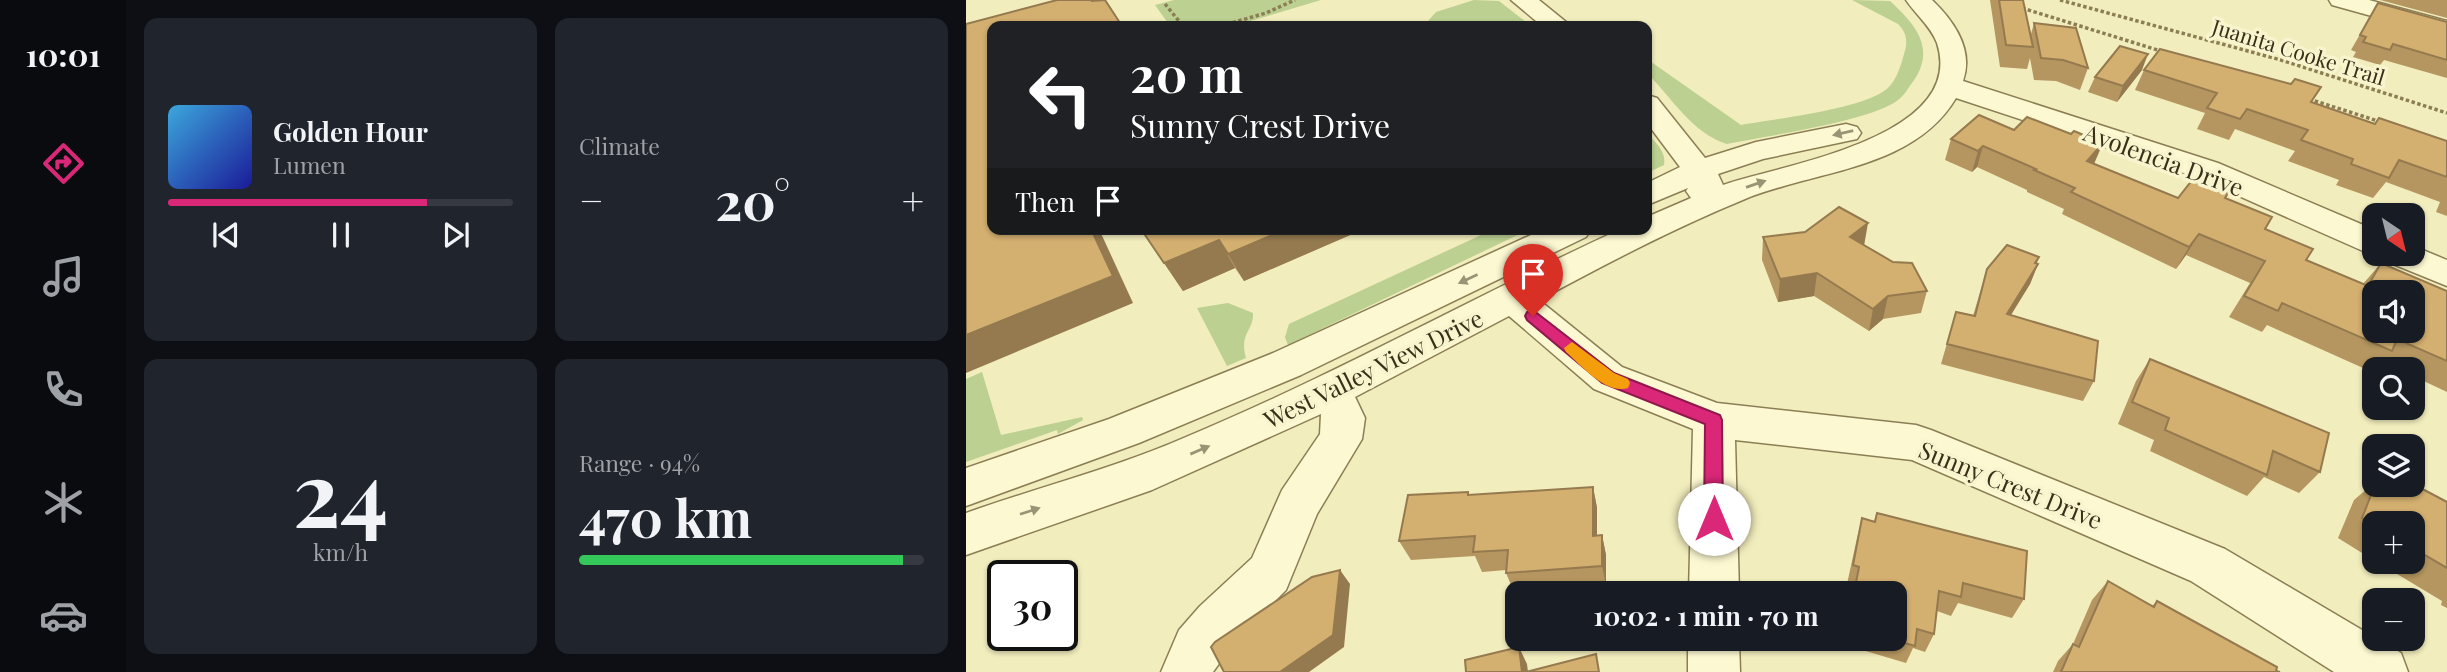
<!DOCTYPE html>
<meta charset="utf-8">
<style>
:root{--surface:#171b24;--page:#20242c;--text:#f1f3f6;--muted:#9ea1a6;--line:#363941;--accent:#db2777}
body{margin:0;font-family:"Playfair Display",serif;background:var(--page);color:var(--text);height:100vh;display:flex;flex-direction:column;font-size:26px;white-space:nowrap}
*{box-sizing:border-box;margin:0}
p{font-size:23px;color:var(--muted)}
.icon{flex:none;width:38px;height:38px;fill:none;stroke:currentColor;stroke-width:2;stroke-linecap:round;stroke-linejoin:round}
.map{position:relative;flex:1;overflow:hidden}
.panel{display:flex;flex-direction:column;gap:18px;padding:18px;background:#0d0f14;width:840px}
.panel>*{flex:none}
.banner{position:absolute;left:21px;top:21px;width:665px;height:214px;border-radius:14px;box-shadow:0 2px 5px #0004;background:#202124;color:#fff;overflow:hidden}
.needle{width:46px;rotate:145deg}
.controls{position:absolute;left:1396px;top:203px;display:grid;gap:14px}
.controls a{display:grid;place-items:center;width:63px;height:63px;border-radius:14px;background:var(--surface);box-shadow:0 2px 5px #0004;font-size:35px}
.speed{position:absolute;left:21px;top:560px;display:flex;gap:14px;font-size:35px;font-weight:700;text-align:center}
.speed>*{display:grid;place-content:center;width:91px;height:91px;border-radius:50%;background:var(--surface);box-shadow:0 2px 5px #0004;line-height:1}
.speed .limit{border:4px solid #111;border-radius:10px;background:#fff;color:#111}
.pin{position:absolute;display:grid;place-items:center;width:60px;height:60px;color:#fff;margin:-72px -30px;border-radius:50% 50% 50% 0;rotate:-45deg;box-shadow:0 0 7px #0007}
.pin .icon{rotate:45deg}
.me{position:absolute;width:77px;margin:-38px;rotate:0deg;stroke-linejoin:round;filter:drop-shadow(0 0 5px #0008)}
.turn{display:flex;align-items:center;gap:24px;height:147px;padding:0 28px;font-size:32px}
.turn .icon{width:91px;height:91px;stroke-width:2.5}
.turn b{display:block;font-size:49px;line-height:60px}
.then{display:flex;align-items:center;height:66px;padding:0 28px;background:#0003;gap:14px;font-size:26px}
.big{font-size:52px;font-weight:700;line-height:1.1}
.panel .card{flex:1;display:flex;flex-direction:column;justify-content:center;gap:10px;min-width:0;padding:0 24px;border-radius:14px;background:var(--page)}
.panel .dial{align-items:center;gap:0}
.dial b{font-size:91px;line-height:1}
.song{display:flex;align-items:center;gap:21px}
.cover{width:84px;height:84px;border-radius:10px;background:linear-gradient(135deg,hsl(200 70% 55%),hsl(240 70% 35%))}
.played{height:7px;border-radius:4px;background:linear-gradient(90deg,var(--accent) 75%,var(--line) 75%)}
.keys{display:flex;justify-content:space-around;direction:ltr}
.heat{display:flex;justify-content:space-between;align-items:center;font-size:38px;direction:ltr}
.charge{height:10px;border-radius:5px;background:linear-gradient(90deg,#34c759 94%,var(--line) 0)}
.panel .tiles{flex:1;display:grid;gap:18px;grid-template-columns:repeat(2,1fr)}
.trip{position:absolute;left:539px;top:581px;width:402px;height:70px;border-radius:14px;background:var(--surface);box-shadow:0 2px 5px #0004;font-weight:700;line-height:70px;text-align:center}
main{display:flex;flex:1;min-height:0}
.tabs{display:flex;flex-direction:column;width:126px;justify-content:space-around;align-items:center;background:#090b0e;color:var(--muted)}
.tabs .icon{width:49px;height:49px}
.tabs .selected{color:var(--accent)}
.tabs b{font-size:32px;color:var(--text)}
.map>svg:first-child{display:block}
.green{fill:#bbd091}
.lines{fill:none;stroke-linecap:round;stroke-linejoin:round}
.minor-casing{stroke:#8b7e55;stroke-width:3}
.path{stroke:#8b7e55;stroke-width:3.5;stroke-dasharray:3.5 2.5;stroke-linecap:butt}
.minor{fill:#fcf8d1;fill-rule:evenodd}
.wall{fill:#b59660}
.shaded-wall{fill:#947a4e}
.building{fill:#d3af70;stroke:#947a4e;stroke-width:2;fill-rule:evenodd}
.oneway{fill:#9a9476}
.route{fill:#db2777;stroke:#8e194d;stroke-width:2}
.slow{fill:#f59e0b}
.labels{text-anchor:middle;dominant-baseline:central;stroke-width:7;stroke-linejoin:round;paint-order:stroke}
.far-street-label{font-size:21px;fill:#39301b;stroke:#f8f5ce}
.street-label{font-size:24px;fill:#39301b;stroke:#f8f5ce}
</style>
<main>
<nav class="tabs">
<b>10:01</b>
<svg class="icon selected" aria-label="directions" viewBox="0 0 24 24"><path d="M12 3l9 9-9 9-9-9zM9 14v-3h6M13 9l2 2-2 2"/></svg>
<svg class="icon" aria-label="music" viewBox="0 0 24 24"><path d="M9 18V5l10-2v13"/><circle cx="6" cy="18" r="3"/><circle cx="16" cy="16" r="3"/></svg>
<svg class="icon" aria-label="phone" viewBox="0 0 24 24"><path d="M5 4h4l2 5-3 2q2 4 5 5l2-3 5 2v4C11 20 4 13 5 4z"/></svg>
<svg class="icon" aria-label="climate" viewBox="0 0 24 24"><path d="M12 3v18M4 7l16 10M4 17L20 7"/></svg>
<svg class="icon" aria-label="car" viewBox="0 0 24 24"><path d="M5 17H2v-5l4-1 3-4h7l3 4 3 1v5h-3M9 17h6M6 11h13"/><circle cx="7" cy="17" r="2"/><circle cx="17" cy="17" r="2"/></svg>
</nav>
<section class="panel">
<div class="tiles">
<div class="card">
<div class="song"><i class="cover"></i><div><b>Golden Hour</b><p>Lumen</p></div></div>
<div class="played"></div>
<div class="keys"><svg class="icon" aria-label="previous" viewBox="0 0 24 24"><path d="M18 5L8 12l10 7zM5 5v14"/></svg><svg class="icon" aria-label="pause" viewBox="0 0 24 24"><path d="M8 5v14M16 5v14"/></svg><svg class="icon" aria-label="next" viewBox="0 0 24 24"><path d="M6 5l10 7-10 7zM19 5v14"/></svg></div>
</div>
<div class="card"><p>Climate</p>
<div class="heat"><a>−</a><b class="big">20°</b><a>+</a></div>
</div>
<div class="card dial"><b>24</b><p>km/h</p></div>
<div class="card"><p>Range · 94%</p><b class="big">470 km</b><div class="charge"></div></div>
</div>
</section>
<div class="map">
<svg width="1481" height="672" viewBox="0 0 1481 672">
<rect width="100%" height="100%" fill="#f2edbd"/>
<g class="green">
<path d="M 208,0 L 355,0 L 268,26 L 204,26 L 189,5 Z"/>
<path d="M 508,0 L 533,1 L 565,26 L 463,25 L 462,21 L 470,12 Z"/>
<path d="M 886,0 L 924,1 C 950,25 971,49 946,83 C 942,88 938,96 932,100 C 906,121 799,136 761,144 C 727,134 705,97 681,73 L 681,59 L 775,125 C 808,119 899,109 922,88 C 931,79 935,65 938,54 C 942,42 941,33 932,24 Z"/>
<path d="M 681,133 C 689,142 701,152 698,165 L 681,173 Z"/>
<path d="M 528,229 L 564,229 L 322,345 L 319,337 L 323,324 Z"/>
<path d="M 262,303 L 287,313 C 288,331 273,332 280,358 L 261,366 L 231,308 Z"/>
<path d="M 16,372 L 35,435 L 116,417 L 117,420 L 92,434 L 91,430 L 0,462 L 0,379 Z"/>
</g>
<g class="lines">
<defs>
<g id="minor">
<path d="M 545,0 L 573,0 L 605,26 L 576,26 Z"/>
<path d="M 940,0 L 966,0 C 988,21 1008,50 997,81 L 1252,163 L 1409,230 L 1409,254 L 1412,254 L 1397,251 L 1230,177 L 990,98 C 947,170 850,170 779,199 C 708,228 640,264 573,300 L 656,367 L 751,403 L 950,425 L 965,430 L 1259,549 L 1435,653 L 1442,672 L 1368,672 L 1225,581 L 946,460 L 769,440 L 773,593 L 723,593 L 727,429 L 628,389 L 543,316 L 389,397 L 399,418 L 396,439 L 351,514 L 320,590 L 270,640 L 247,672 L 195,672 L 213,630 L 234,606 L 286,558 L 316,490 L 354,434 L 355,414 L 186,490 L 0,555 L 0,513 C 73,487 149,468 220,437 C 369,375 509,296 655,229 L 681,229 L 681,217 L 725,198 L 720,191 L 722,188 L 681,205 L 681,183 L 714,167 L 681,123 L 681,95 L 691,98 L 739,158 L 790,142 L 880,124 L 891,127 L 895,133 L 891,139 L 797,159 L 752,174 L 757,185 C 814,165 1002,138 971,43 C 964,25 950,15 940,0 Z"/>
<path d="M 1363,0 L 1403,0 L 1481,21 L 1481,37 L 1366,5 Z"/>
<path d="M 578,229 L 625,229 L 620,237 L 335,375 L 173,443 L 0,506 L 0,468 L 143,419 L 307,353 Z"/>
<path d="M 1447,246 L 1481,260 L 1481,286 L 1422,262 L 1416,254 L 1447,254 Z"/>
<path d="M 722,639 L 773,639 L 774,672 L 722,672 Z"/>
</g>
</defs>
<use href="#minor" class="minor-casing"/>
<g class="path">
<path d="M 1094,0 L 1315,60 L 1481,113"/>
<path d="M 199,4 L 217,26"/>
<path d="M 1056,8 L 1198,52"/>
<path d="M 255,26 L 300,13 L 329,0"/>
<path d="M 1343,99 L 1415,122"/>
</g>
<use href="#minor" class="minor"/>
</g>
<g class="wall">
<path d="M 1024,0 L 1057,0 L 1065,34 L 1068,23 L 1122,68 L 1114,90 L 1090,81 L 1068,80 L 1064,58 L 1061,69 L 1034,67 Z"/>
<path d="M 1414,0 L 1481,0 L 1481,18 Z"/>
<path d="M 1412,3 L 1481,22 L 1481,78 L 1418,60 L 1414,65 L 1387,57 L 1390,52 L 1385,50 Z"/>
<path d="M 1176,70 L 1151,102 L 1122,92 L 1129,77 Z"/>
<path d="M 1178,70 L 1346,102 L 1409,124 L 1481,141 L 1481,216 L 1470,212 L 1474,202 L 1420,182 L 1407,198 L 1370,185 L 1373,180 L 1322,161 L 1329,151 L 1269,129 L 1263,140 L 1231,129 L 1239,113 L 1169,90 Z"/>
<path d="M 985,139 L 1129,164 L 1212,198 L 1259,198 L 1299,229 L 1340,260 L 1397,284 L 1415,263 L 1481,291 L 1481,392 L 1447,376 L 1447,369 L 1432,369 L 1415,362 L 1406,372 L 1301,325 L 1296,332 L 1263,317 L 1284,283 L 1220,255 L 1210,269 L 1096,214 L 1098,209 L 1061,192 L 1061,190 L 1011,167 L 1006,172 L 979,160 Z"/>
<path d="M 175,229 L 398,229 L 278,281 L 269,268 L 217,291 Z"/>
<path d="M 797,237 L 898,245 L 961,291 L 955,313 L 917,319 L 903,331 L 848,296 L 812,302 L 796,260 Z"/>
<path d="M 1073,257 L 1070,263 L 1072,264 L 1064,284 L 1045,315 L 1128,381 L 1117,401 L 975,364 L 990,312 L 1007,316 L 1021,269 Z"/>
<path d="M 1184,359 L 1354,472 L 1333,493 L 1298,477 L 1281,496 L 1184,451 L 1188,440 L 1152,424 L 1170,381 Z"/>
<path d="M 1409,482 L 1409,485 L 1422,485 L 1432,490 L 1437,485 L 1447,485 L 1481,502 L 1481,608 L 1475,605 L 1476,601 L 1411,562 L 1447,562 L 1447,523 L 1409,523 L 1409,561 L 1372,538 L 1388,500 Z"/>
<path d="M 627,487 L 631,508 L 631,535 L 636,535 L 640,555 L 640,585 L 548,592 L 540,573 L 540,570 L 516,572 L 509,556 L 445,560 L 433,541 L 504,495 Z"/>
<path d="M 911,513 L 1058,599 L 1046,618 L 992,603 L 985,616 L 971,611 L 968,634 L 959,652 L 947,648 L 940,663 L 876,644 L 877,639 L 929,639 L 929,593 L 886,593 L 888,586 L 881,584 L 891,538 L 896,518 L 908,521 Z"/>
<path d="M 1142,581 L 1186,606 L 1191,601 L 1310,671 L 1314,672 L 1087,672 L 1092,661 L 1107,644 L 1126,600 Z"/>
</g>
<g class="shaded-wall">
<path d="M 1182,54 L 1176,70 L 1151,102 L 1157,86 Z"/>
<path d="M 1137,143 L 1128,164 L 1121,161 Z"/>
<path d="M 1017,146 L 1011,167 L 1006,172 L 1012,151 Z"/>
<path d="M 902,223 L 898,246 L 884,237 Z"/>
<path d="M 125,229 L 133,229 L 167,303 L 0,373 L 0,335 Z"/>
<path d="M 320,229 L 398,229 L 278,281 L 262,254 Z"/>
<path d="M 1233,234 L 1220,255 L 1210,269 L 1223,247 Z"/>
<path d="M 253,240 L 269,268 L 217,291 L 198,263 Z"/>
<path d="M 1073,257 L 1067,273 L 1072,264 L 1064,284 L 1033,334 L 1041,314 Z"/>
<path d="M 851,273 L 848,296 L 812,302 L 814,279 Z"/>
<path d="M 922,296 L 917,319 L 903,331 L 907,309 Z"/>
<path d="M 627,487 L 631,508 L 631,555 L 627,536 Z"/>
<path d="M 636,535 L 640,555 L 640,585 L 636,566 Z"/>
<path d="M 374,570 L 384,584 L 378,647 L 343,672 L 314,672 Z"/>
<path d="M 553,647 L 561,664 L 562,672 L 556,672 Z"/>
</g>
<g class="building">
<path d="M 91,0 L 126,0 L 126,1 L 139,0 L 156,26 L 26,26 L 26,229 L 125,229 L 147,276 L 0,335 L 0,24 Z"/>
<path d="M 1033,0 L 1057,0 L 1067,47 L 1040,45 Z"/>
<path d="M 1412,3 L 1481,22 L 1481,60 L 1427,44 L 1424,50 L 1397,42 L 1400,37 L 1394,35 Z"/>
<path d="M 1068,23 L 1110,28 L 1122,68 L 1097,60 L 1075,58 Z"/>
<path d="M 1154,46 L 1182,54 L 1157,86 L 1129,77 Z"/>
<path d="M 1194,49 L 1325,84 L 1329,79 L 1355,87 L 1345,102 L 1409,124 L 1413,118 L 1481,141 L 1481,177 L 1433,160 L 1423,178 L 1385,164 L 1387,159 L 1335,140 L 1342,130 L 1281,109 L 1274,119 L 1241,108 L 1251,93 L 1178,70 Z"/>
<path d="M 1013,115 L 1048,130 L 1061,117 L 1105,134 L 1108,131 L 1137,143 L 1121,161 L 1212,198 L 1227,179 L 1262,193 L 1259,198 L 1306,217 L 1299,229 L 1347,249 L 1340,260 L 1402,286 L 1415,263 L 1481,291 L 1481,361 L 1431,339 L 1426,351 L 1316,303 L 1312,311 L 1278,296 L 1299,261 L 1233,234 L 1223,247 L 1105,192 L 1109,188 L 1068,170 L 1070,169 L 1017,146 L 1012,151 L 985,139 ZM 1409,292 L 1447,292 L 1447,331 L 1409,331 Z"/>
<path d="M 873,207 L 902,223 L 884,237 L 927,262 L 946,263 L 961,291 L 922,296 L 907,309 L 851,273 L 814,279 L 797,237 L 839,232 Z"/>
<path d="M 175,229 L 320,229 L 262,254 L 253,240 L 198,263 Z"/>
<path d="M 1041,245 L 1073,257 L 1069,263 L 1072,264 L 1041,314 L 1132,341 L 1128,381 L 981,344 L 990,312 L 1009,316 L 1021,269 Z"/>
<path d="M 1184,359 L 1363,433 L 1354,472 L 1307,451 L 1301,475 L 1199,430 L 1203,418 L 1166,402 Z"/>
<path d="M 1447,484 L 1481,502 L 1481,568 L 1447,548 L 1447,523 L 1409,523 L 1409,526 L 1396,518 L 1409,485 L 1422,485 L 1436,492 L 1440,485 Z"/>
<path d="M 627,487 L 627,536 L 636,535 L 636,566 L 540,573 L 542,550 L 507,552 L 509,536 L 433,541 L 442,495 L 502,492 L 502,495 Z"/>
<path d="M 911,513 L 1061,551 L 1058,599 L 997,583 L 995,597 L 973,591 L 968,634 L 951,629 L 949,646 L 925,639 L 929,639 L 929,593 L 888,593 L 893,567 L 887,565 L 896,518 L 909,522 Z"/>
<path d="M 374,570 L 367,635 L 314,672 L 258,672 L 245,647 L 249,642 L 346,577 Z"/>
<path d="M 1142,581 L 1188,607 L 1191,601 L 1311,667 L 1310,671 L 1314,672 L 1095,672 L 1107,644 L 1113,647 Z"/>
<path d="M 553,647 L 556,672 L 500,672 L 499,660 Z"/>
<path d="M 630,654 L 633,672 L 560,672 Z"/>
</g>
<defs><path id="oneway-solid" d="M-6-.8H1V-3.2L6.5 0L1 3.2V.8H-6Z" transform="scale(1.75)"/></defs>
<g class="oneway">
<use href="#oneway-solid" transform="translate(877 133) rotate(167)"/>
<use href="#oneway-solid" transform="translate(790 184) rotate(-19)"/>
<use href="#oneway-solid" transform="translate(502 279) rotate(155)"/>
<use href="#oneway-solid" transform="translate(234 450) rotate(-23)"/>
<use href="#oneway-solid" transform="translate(64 511) rotate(-18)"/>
</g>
<path class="route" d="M 567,310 L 648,373 L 754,415 L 756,420 L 757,519 L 755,525 L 748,527 L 741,525 L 738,519 L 739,424 L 636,383 L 561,320 L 559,316 L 561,312 Z"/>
<path class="slow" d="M 606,342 L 648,373 L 662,379 L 664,383 L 662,388 C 640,395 615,365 600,352 L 598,348 Z"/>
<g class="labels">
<g class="far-street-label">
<text transform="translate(1333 51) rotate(17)">Juanita Cooke Trail</text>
</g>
<g class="street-label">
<text transform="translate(1198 159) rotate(20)">Avolencia Drive</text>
<text transform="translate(407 368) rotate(-26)">West Valley View Drive</text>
<text transform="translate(1045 484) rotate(22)">Sunny Crest Drive</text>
</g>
</g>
</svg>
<div class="controls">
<a><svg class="needle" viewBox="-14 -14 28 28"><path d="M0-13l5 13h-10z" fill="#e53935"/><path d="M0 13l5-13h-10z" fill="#9ea1a6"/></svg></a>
<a><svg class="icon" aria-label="sound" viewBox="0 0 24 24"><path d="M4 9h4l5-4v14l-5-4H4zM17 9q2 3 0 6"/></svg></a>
<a><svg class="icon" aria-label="search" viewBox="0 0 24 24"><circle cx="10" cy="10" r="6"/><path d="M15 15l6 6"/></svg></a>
<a><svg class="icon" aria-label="layers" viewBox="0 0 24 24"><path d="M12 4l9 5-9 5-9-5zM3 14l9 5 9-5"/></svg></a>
<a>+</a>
<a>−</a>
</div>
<div class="speed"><div class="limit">30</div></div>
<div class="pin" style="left:567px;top:316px;background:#d93025"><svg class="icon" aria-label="arrive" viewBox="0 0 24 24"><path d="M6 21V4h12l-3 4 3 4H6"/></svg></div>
<svg class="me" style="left:748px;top:519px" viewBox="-20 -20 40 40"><circle r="19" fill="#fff"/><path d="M0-13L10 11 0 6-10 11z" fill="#db2777"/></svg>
<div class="trip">10:02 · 1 min · 70 m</div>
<div class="banner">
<div class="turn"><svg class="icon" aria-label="left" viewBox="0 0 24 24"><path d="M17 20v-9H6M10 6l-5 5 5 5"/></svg><div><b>20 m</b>Sunny Crest Drive</div></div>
<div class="then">Then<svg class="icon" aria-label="arrive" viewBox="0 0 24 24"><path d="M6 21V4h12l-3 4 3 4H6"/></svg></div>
</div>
</div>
</main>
